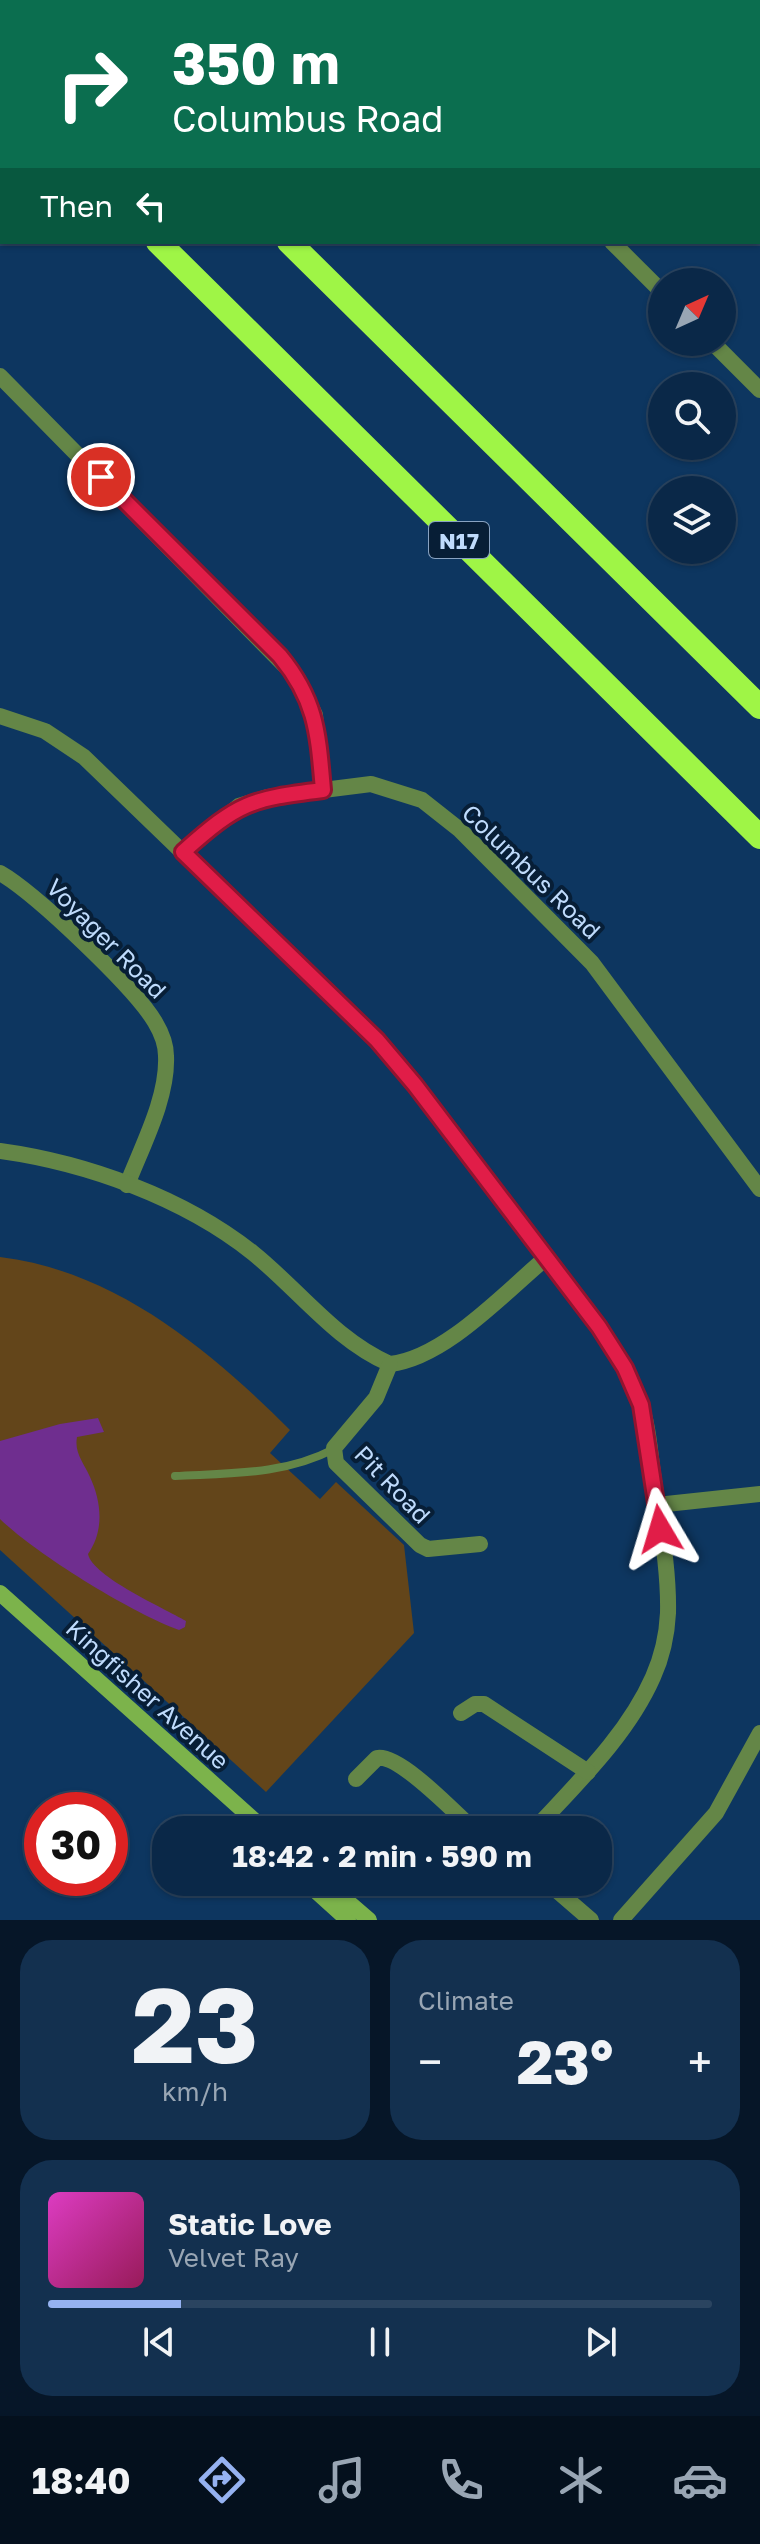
<!DOCTYPE html>
<meta charset="utf-8">
<style>
:root{--surface:#0a2848;--page:#13304f;--text:#f1f3f6;--muted:#99a6b4;--line:#2a4460;--accent:#95b2f1}
body{margin:0;font-family:"Golos Text",sans-serif;background:var(--page);color:var(--text);height:100vh;display:flex;flex-direction:column;font-size:30px;white-space:nowrap}
*{box-sizing:border-box;margin:0}
p{font-size:26px;color:var(--muted)}
.icon{flex:none;width:44px;height:44px;fill:none;stroke:currentColor;stroke-width:2;stroke-linecap:round;stroke-linejoin:round}
.map{position:relative;height:1920px;overflow:hidden}
.details{display:flex;flex-direction:column;gap:20px;padding:20px;background:#061628;flex:1}
.details>*{flex:none}
.banner{position:absolute;left:0px;top:0px;width:760px;height:244px;box-shadow:0 2px 6px #0004,0 0 0 2px var(--line);background:#0b6e4f;color:#fff;overflow:hidden}
.needle{width:52px;rotate:44deg}
.controls{position:absolute;left:648px;top:268px;display:grid;gap:16px}
.controls a{display:grid;place-items:center;width:88px;height:88px;border-radius:50%;background:var(--surface);box-shadow:0 2px 6px #0004,0 0 0 2px var(--line);font-size:40px}
.speed{position:absolute;left:24px;top:1792px;display:flex;gap:16px;font-size:40px;font-weight:700;text-align:center}
.speed>*{display:grid;place-content:center;width:104px;height:104px;border-radius:50%;background:var(--surface);box-shadow:0 2px 6px #0004,0 0 0 2px var(--line);line-height:1}
.speed .limit{border:12px solid #d22;background:#fff;color:#111}
.pin{position:absolute;display:grid;place-items:center;width:68px;height:68px;color:#fff;margin:-34px;border:4px solid #fff;border-radius:50%;box-shadow:0 2px 8px #0007}
.me{position:absolute;width:88px;margin:-44px;rotate:353deg;stroke-linejoin:round;filter:drop-shadow(0 0 6px #0008)}
.turn{display:flex;align-items:center;gap:28px;height:168px;padding:0 40px;font-size:36px}
.turn .icon{width:104px;height:104px;stroke-width:2.5}
.turn b{display:block;font-size:56px;line-height:68px}
.then{display:flex;align-items:center;height:76px;padding:0 40px;background:#0003;gap:16px;font-size:30px}
.big{font-size:60px;font-weight:700;line-height:1.1}
.details .card{flex:1;display:flex;flex-direction:column;justify-content:center;gap:12px;min-width:0;padding:0 28px;border-radius:32px;background:var(--page)}
.details .dial{align-items:center;gap:0}
.dial b{font-size:104px;line-height:1}
.song{display:flex;align-items:center;gap:24px}
.cover{width:96px;height:96px;border-radius:12px;background:linear-gradient(135deg,hsl(310 70% 55%),hsl(330 70% 35%))}
.played{height:8px;border-radius:4px;background:linear-gradient(90deg,var(--accent) 20%,var(--line) 20%)}
.keys{display:flex;justify-content:space-around;direction:ltr}
.heat{display:flex;justify-content:space-between;align-items:center;font-size:44px;direction:ltr}
.details .tiles{flex:1;display:grid;gap:20px;grid-template-columns:1fr 1fr}
.card:last-child{grid-column:span 2}
.trip{position:absolute;left:152px;top:1816px;width:460px;height:80px;border-radius:32px;background:var(--surface);box-shadow:0 2px 6px #0004,0 0 0 2px var(--line);font-weight:700;line-height:80px;text-align:center}
.tab-bar{display:flex;height:128px;justify-content:space-around;align-items:center;background:#04101d;color:var(--muted)}
.tab-bar .icon{width:56px;height:56px}
.tab-bar .active{color:var(--accent)}
.tab-bar b{font-size:36px;color:var(--text)}
.map>svg:first-child{display:block}
.green{fill:#63451a}
.water{fill:#6f2e8f}
.lines{fill:none;stroke-linecap:round;stroke-linejoin:round}
.lane{stroke:#648647;stroke-width:8}
.street{stroke:#648647;stroke-width:16}
.secondary{stroke:#7cb34b;stroke-width:16}
.highway{stroke:#9ff546;stroke-width:24}
.route-casing{stroke:#92132f;stroke-width:20}
.route{stroke:#e11d48;stroke-width:14}
.labels{text-anchor:middle;dominant-baseline:central;stroke-width:8;stroke-linejoin:round;paint-order:stroke}
.shield{fill:#071e36;stroke:#88a2c1;stroke-width:2}
.shield-label{font-size:22px;font-weight:bold;fill:#bfdbfc}
.street-label{font-size:24px;fill:#bfdbfc;stroke:#071e36}
</style>
<div class="map">
<svg width="760" height="1920" viewBox="0 0 760 1920">
<rect width="100%" height="100%" fill="#0d3660"/>
<g class="green">
<path d="M 170,0 L 413,0 L 411,2 Z"/>
<path d="M 424,0 L 643,0 L 638,2 Z"/>
<path d="M 0,1257 C 116,1271 211,1351 290,1430 L 270,1453 L 320,1499 L 336,1482 L 404,1545 L 414,1633 L 266,1792 L 0,1550 Z"/>
</g>
<path class="water" d="M 98,1418 L 104,1432 L 77,1437 C 74,1453 84,1463 90,1477 C 102,1503 104,1531 88,1554 C 93,1577 164,1608 186,1621 L 185,1627 L 179,1630 C 132,1613 36,1554 0,1519 L 0,1441 L 60,1424 Z"/>
<g class="lines">
<path class="lane" d="M 175,1476 C 231,1473 284,1475 334,1449"/>
<g class="street">
<path d="M 675,2 L 680,0"/>
<path d="M 758,6 L 760,10"/>
<path d="M 612,242 L 662,292"/>
<path d="M 712,342 L 760,390"/>
<path d="M 0,376 L 298,679 L 315,715 L 323,790"/>
<path d="M 0,716 L 45,731 L 84,757 L 377,1040 L 415,1085 L 599,1327 C 615,1352 629,1375 640,1402 C 649,1426 650,1455 654,1480 C 660,1523 669,1569 668,1613 C 667,1634 662,1657 653,1677 C 627,1736 576,1784 534,1830"/>
<path d="M 183,852 L 239,806 L 268,797 L 371,784 L 422,800 L 460,830 L 592,963 L 760,1189"/>
<path d="M 0,873 C 35,893 135,988 155,1022 C 161,1032 166,1044 166,1056 C 168,1098 142,1146 127,1185"/>
<path d="M 0,1151 C 87,1163 184,1198 253,1253 C 298,1289 336,1341 390,1364 C 445,1358 505,1292 546,1258"/>
<path d="M 390,1364 L 376,1398 L 334,1448 L 336,1463 L 420,1545 L 428,1549 L 480,1544"/>
<path d="M 657,1505 L 760,1494"/>
<path d="M 461,1713 L 475,1704 L 484,1704 L 588,1772"/>
<path d="M 356,1779 L 377,1758 C 399,1753 456,1814 474,1830"/>
<path d="M 547,1882 L 591,1920"/>
<path d="M 480,1887 L 485,1882"/>
<path d="M 621,1920 L 716,1813 L 760,1733"/>
</g>
<g class="secondary">
<path d="M 0,1593 L 265,1830"/>
<path d="M 306,1882 L 348,1920"/>
<path d="M 325,1882 L 369,1920"/>
</g>
<g class="highway">
<path d="M 44,0 L 46,2"/>
<path d="M 0,85 L 2,87"/>
<path d="M 158,242 L 760,837"/>
<path d="M 289,242 L 760,707"/>
</g>
</g>
<g class="lines">
<defs>
<path id="route" d="M 101,477 L 280,656 C 317,701 318,734 323,790 C 250,799 239,802 183,852 L 377,1040 L 415,1085 L 599,1327 L 625,1368 L 641,1405 L 660,1529"/>
</defs>
<use href="#route" class="route-casing"/>
<use href="#route" class="route"/>
</g>
<g class="labels">
<rect class="shield" x="429" y="522" width="60" height="36" rx="6"/>
<g class="shield-label">
<text x="459" y="540">N17</text>
</g>
<g class="street-label">
<text transform="translate(532 871) rotate(44)">Columbus Road</text>
<text transform="translate(107 938) rotate(45)">Voyager Road</text>
<text transform="translate(393 1484) rotate(46)">Pit Road</text>
<text transform="translate(148 1694) rotate(42)">Kingfisher Avenue</text>
</g>
</g>
</svg>
<div class="controls">
<a><svg class="needle" viewBox="-14 -14 28 28"><path d="M0-13l5 13h-10z" fill="#e53935"/><path d="M0 13l5-13h-10z" fill="#99a6b4"/></svg></a>
<a><svg class="icon" aria-label="search" viewBox="0 0 24 24"><circle cx="10" cy="10" r="6"/><path d="M15 15l6 6"/></svg></a>
<a><svg class="icon" aria-label="layers" viewBox="0 0 24 24"><path d="M12 4l9 5-9 5-9-5zM3 14l9 5 9-5"/></svg></a>
</div>
<div class="speed"><div class="limit">30</div></div>
<div class="pin" style="left:101px;top:477px;background:#d93025"><svg class="icon" aria-label="arrive" viewBox="0 0 24 24"><path d="M6 21V4h12l-3 4 3 4H6"/></svg></div>
<svg class="me" style="left:660px;top:1529px" viewBox="-20 -20 40 40"><path d="M0-17L14 15 0 8-14 15z" fill="#e11d48" stroke="#fff" stroke-width="4"/></svg>
<div class="trip">18:42 · 2 min · 590 m</div>
<div class="banner">
<div class="turn"><svg class="icon" aria-label="right" viewBox="0 0 24 24"><path d="M7 20v-9h11M14 6l5 5-5 5"/></svg><div><b>350 m</b>Columbus Road</div></div>
<div class="then">Then<svg class="icon" aria-label="left" viewBox="0 0 24 24"><path d="M17 20v-9H6M10 6l-5 5 5 5"/></svg></div>
</div>
</div>
<section class="details">
<div class="tiles">
<div class="card dial"><b>23</b><p>km/h</p></div>
<div class="card"><p>Climate</p>
<div class="heat"><a>−</a><b class="big">23°</b><a>+</a></div>
</div>
<div class="card">
<div class="song"><i class="cover"></i><div><b>Static Love</b><p>Velvet Ray</p></div></div>
<div class="played"></div>
<div class="keys"><svg class="icon" aria-label="previous" viewBox="0 0 24 24"><path d="M18 5L8 12l10 7zM5 5v14"/></svg><svg class="icon" aria-label="pause" viewBox="0 0 24 24"><path d="M8 5v14M16 5v14"/></svg><svg class="icon" aria-label="next" viewBox="0 0 24 24"><path d="M6 5l10 7-10 7zM19 5v14"/></svg></div>
</div>
</div>
</section>
<nav class="tab-bar">
<b>18:40</b>
<svg class="icon active" aria-label="directions" viewBox="0 0 24 24"><path d="M12 3l9 9-9 9-9-9zM9 14v-3h6M13 9l2 2-2 2"/></svg>
<svg class="icon" aria-label="music" viewBox="0 0 24 24"><path d="M9 18V5l10-2v13"/><circle cx="6" cy="18" r="3"/><circle cx="16" cy="16" r="3"/></svg>
<svg class="icon" aria-label="phone" viewBox="0 0 24 24"><path d="M5 4h4l2 5-3 2q2 4 5 5l2-3 5 2v4C11 20 4 13 5 4z"/></svg>
<svg class="icon" aria-label="climate" viewBox="0 0 24 24"><path d="M12 3v18M4 7l16 10M4 17L20 7"/></svg>
<svg class="icon" aria-label="car" viewBox="0 0 24 24"><path d="M5 17H2v-5l4-1 3-4h7l3 4 3 1v5h-3M9 17h6M6 11h13"/><circle cx="7" cy="17" r="2"/><circle cx="17" cy="17" r="2"/></svg>
</nav>
